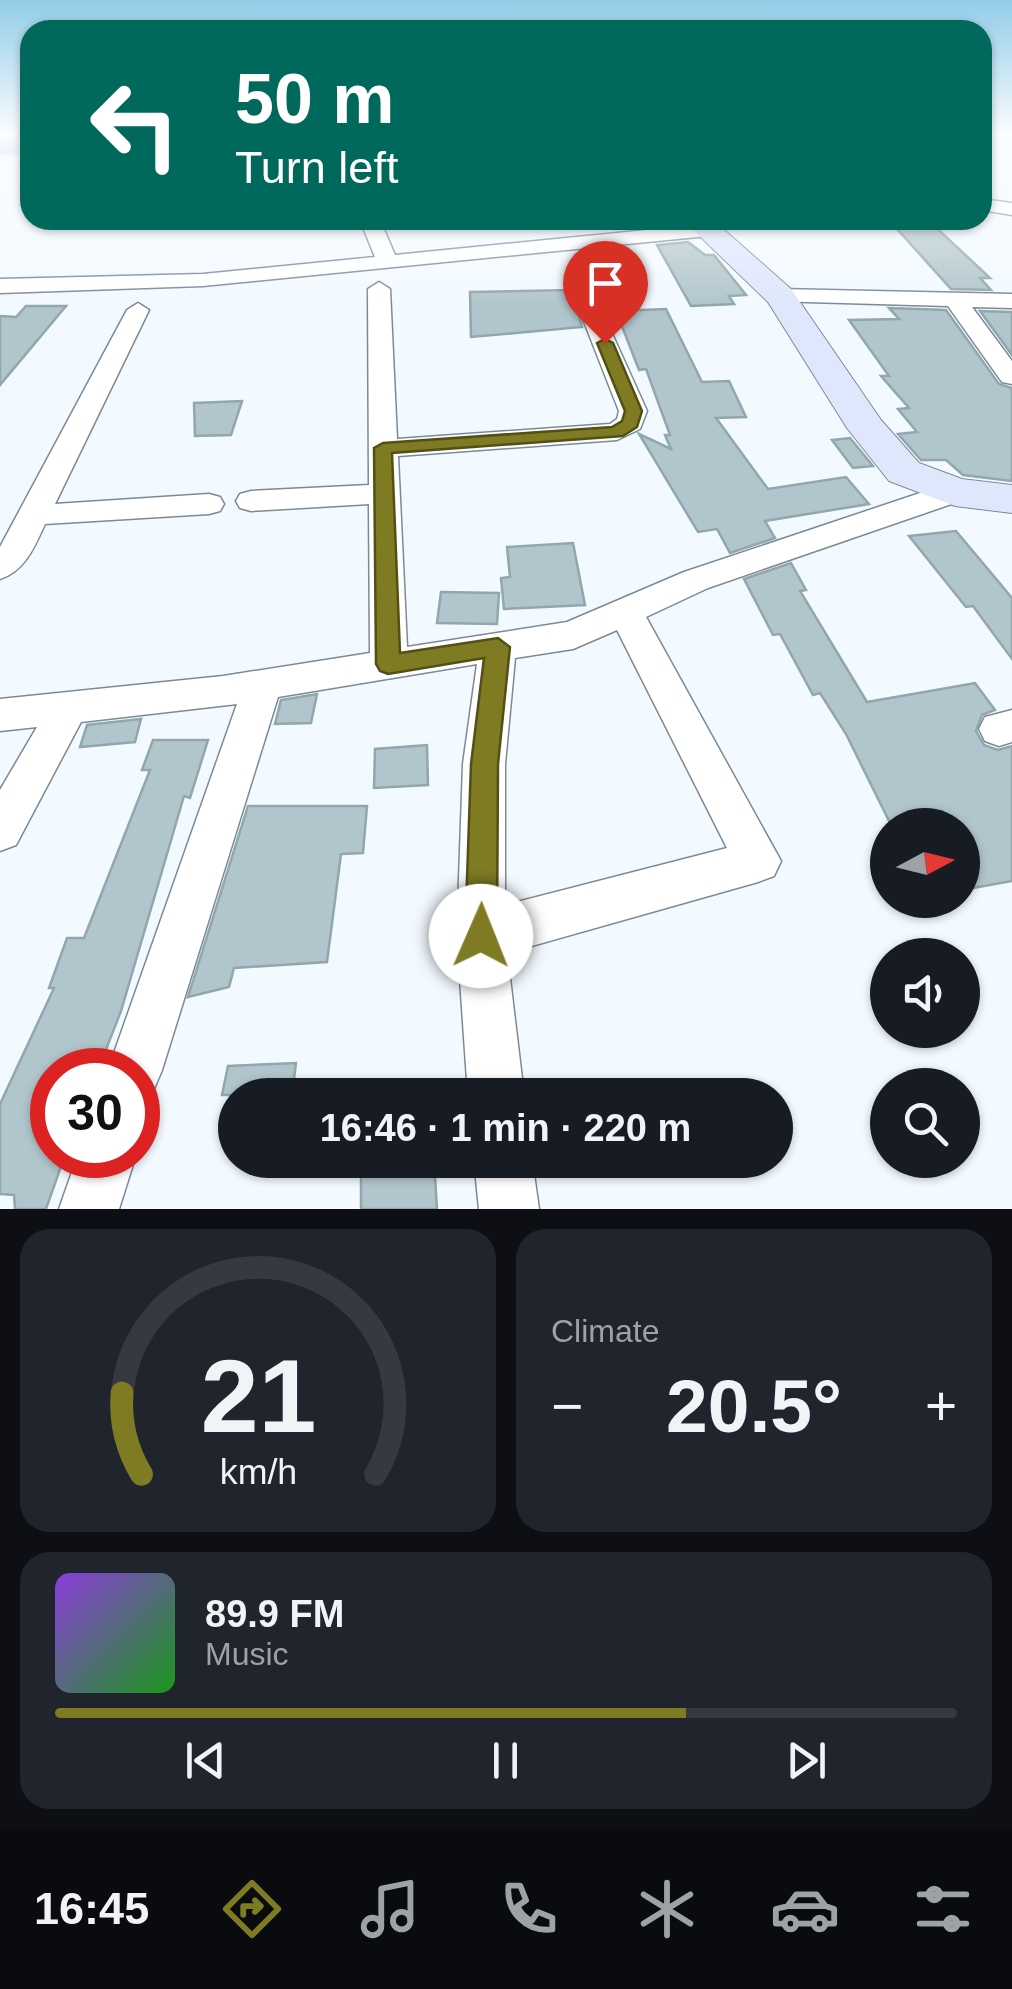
<!DOCTYPE html>
<meta charset="utf-8">
<style>
:root{--surface:#171b24;--page:#20242c;--text:#f1f3f6;--muted:#9ea1a6;--line:#363941;--accent:#7f7b22}
body{margin:0;font-family:Helvetica,sans-serif;background:var(--page);color:var(--text);height:100vh;display:flex;flex-direction:column;font-size:38px;white-space:nowrap}
*{box-sizing:border-box;margin:0}
p{font-size:32px;color:var(--muted)}
.icon{flex:none;width:55px;height:55px;fill:none;stroke:currentColor;stroke-width:2;stroke-linecap:round;stroke-linejoin:round}
.map{position:relative;height:1209px;overflow:hidden}
.details{display:flex;flex-direction:column;gap:20px;padding:20px;background:#0d0f14;flex:1}
.details>*{flex:none}
.guide{position:absolute;left:20px;top:20px;width:972px;height:210px;border-radius:30px;box-shadow:0 2px 8px #0004;background:#00695c;color:#fff;overflow:hidden}
.needle{width:65px;rotate:83deg}
.buttons{position:absolute;left:870px;top:808px;display:grid;gap:20px}
.buttons a{display:grid;place-items:center;width:110px;height:110px;border-radius:50%;background:var(--surface);box-shadow:0 2px 8px #0004;font-size:50px}
.speed{position:absolute;left:30px;top:1048px;display:flex;gap:20px;font-size:50px;font-weight:700;text-align:center}
.speed>*{display:grid;place-content:center;width:130px;height:130px;border-radius:50%;background:var(--surface);box-shadow:0 2px 8px #0004;line-height:1}
.speed .limit{border:15px solid #d22;background:#fff;color:#111}
.pin{position:absolute;display:grid;place-items:center;width:85px;height:85px;color:#fff;margin:-102px -42px;border-radius:50% 50% 50% 0;rotate:-45deg;box-shadow:0 0 10px #0007}
.pin .icon{rotate:45deg}
.me{position:absolute;width:110px;margin:-55px;rotate:1deg;stroke-linejoin:round;filter:drop-shadow(0 0 8px #0008)}
.turn{display:flex;align-items:center;gap:35px;height:210px;padding:0 50px;font-size:45px}
.turn .icon{width:130px;height:130px;stroke-width:2.5}
.turn b{display:block;font-size:70px;line-height:85px}
.big{font-size:75px;font-weight:600;line-height:1.1}
.details .tile{flex:1;display:flex;flex-direction:column;justify-content:center;gap:15px;min-width:0;padding:0 35px;border-radius:30px;background:var(--page)}
.details .dial{align-items:center;gap:0}
.dial svg{height:260px;overflow:visible;fill:none;stroke:var(--line);stroke-width:7;stroke-linecap:round;text-anchor:middle}
.dial text{fill:var(--text);stroke:none}
.song{display:flex;align-items:center;gap:30px}
.cover{width:120px;height:120px;border-radius:15px;background:linear-gradient(135deg,hsl(270 70% 55%),hsl(120 70% 35%))}
.played{height:10px;border-radius:5px;background:linear-gradient(90deg,var(--accent) 70%,var(--line) 70%)}
.keys{display:flex;justify-content:space-around;direction:ltr}
.heat{display:flex;justify-content:space-between;align-items:center;font-size:55px;direction:ltr}
.details .tiles{flex:1;display:grid;gap:20px;grid-template-columns:1fr 1fr}
.tile:last-child{grid-column:span 2}
.trip{position:absolute;left:218px;top:1078px;width:575px;height:100px;border-radius:50px;background:var(--surface);box-shadow:0 2px 8px #0004;font-weight:600;line-height:100px;text-align:center}
.tabs{display:flex;height:160px;justify-content:space-around;align-items:center;background:#090b0e;color:var(--muted)}
.tabs .icon{width:70px;height:70px}
.tabs .on{color:var(--accent)}
.tabs b{font-size:45px;color:var(--text)}
.map>svg:first-child{display:block}
.building{fill:#b1c6cc;stroke:#92a7ac;stroke-width:2.5}
.lines{fill:none;stroke-linecap:round;stroke-linejoin:round}
.street-casing{stroke:#7c8a96;stroke-width:3}
.secondary-casing{stroke:#7c8a96;stroke-width:2}
.highway-casing{stroke:#d5d6d6;stroke-width:3}
.street{fill:#fff;fill-rule:evenodd}
.secondary{fill:#dfe7fd;fill-rule:evenodd}
.highway{fill:#93aef8;fill-rule:evenodd}
.route{fill:#7f7b22;stroke:#535016;stroke-width:2.5}
</style>
<div class="map">
<svg width="1012" height="1209" viewBox="0 0 1012 1209">
<rect width="100%" height="100%" fill="#f3faff"/>
<g class="building">
<path d="M 889,220 L 928,220 L 990,278 L 980,278 L 991,290 L 951,289 Z"/>
<path d="M 688,242 L 705,255 L 714,255 L 746,295 L 729,296 L 734,304 L 691,306 L 657,245 Z"/>
<path d="M 572,290 L 582,327 L 471,337 L 470,292 Z"/>
<path d="M 26,306 L 66,306 L 0,385 L 0,316 L 16,317 Z"/>
<path d="M 889,308 L 946,310 L 999,384 L 1012,388 L 1012,481 L 963,475 L 946,460 L 921,460 L 898,434 L 917,432 L 898,409 L 909,408 L 881,376 L 889,376 L 849,320 L 899,319 Z"/>
<path d="M 666,309 L 702,382 L 729,381 L 746,417 L 716,418 L 768,489 L 846,477 L 869,504 L 765,521 L 775,538 L 730,553 L 717,529 L 698,532 L 639,434 L 671,449 L 665,435 L 670,435 L 646,369 L 639,370 L 616,311 Z"/>
<path d="M 980,311 L 1012,312 L 1012,355 Z"/>
<path d="M 242,401 L 231,435 L 195,436 L 194,403 Z"/>
<path d="M 850,438 L 873,466 L 853,468 L 832,440 Z"/>
<path d="M 956,531 L 1012,598 L 1012,659 L 973,606 L 966,607 L 909,536 Z"/>
<path d="M 573,543 L 585,605 L 504,609 L 501,578 L 510,577 L 507,547 Z"/>
<path d="M 791,563 L 806,590 L 800,591 L 867,702 L 975,683 L 995,710 L 982,715 L 976,731 L 984,745 L 998,750 L 1012,746 L 1012,881 L 962,890 L 962,825 L 891,825 L 846,734 L 820,693 L 813,695 L 780,634 L 773,635 L 744,579 Z"/>
<path d="M 441,592 L 499,593 L 497,624 L 437,623 Z"/>
<path d="M 317,694 L 311,723 L 275,724 L 281,700 Z"/>
<path d="M 141,719 L 135,742 L 80,747 L 87,725 Z"/>
<path d="M 153,740 L 208,740 L 190,798 L 184,796 L 121,1011 L 98,1070 L 52,1070 L 52,1155 L 65,1155 L 46,1209 L 15,1209 L 14,1195 L 0,1194 L 0,1104 L 54,988 L 49,988 L 67,938 L 84,938 L 150,770 L 142,770 Z"/>
<path d="M 427,745 L 428,785 L 374,788 L 375,749 Z"/>
<path d="M 248,806 L 367,806 L 363,853 L 341,854 L 327,962 L 234,968 L 229,987 L 188,997 Z"/>
<path d="M 296,1063 L 292,1095 L 222,1095 L 228,1066 Z"/>
<path d="M 411,1160 L 434,1160 L 437,1209 L 361,1209 L 361,1167 Z"/>
</g>
<g class="lines">
<defs>
<g id="street">
<path d="M 982,199 L 1012,203 L 1012,215 L 982,210 Z"/>
<path d="M 360,220 L 380,220 L 395,255 L 708,224 L 718,230 L 708,236 L 203,286 L 0,293 L 0,279 L 203,274 L 375,257 Z"/>
<path d="M 379,282 L 390,289 L 397,439 L 610,424 L 617,419 L 619,411 L 579,309 L 590,302 L 601,309 L 647,411 L 640,429 L 617,440 L 398,456 L 407,647 L 567,622 L 684,572 L 944,485 L 966,485 L 970,492 L 966,499 L 708,588 L 646,617 L 781,861 L 774,876 L 758,882 L 507,953 L 524,1095 L 468,1095 L 457,936 L 463,764 L 477,664 L 278,697 L 162,1070 L 154,1089 L 138,1096 L 138,1070 L 108,1070 L 237,704 L 81,722 L 16,845 L 0,851 L 0,790 L 37,727 L 0,731 L 0,699 L 223,676 L 370,653 L 369,504 L 251,511 L 240,508 L 236,501 L 240,494 L 251,491 L 369,485 L 368,289 ZM 617,630 L 727,848 L 505,905 L 505,764 L 515,658 L 573,649 Z"/>
<path d="M 780,289 L 1012,294 L 1012,308 L 972,307 L 1012,361 L 1012,384 L 1002,382 L 948,306 L 772,301 L 769,296 Z"/>
<path d="M 138,303 L 149,310 L 55,504 L 209,494 L 220,497 L 224,504 L 220,511 L 209,514 L 45,524 C 35,546 25,571 0,579 L 0,547 L 127,310 Z"/>
<path d="M 1012,710 L 1012,742 L 999,746 L 985,741 L 979,729 L 985,717 Z"/>
<path d="M 78,1155 L 136,1155 L 119,1209 L 59,1209 Z"/>
<path d="M 474,1160 L 532,1160 L 539,1209 L 479,1209 Z"/>
</g>
<path id="secondary" d="M 683,220 L 713,220 L 791,289 L 881,420 L 919,463 L 962,479 L 1012,485 L 1012,513 L 955,506 L 889,481 L 847,428 L 768,302 Z"/>
<path id="highway" d="M 0,138 L 30,139 L 30,155 L 0,154 Z"/>
</defs>
<use href="#street" class="street-casing"/>
<use href="#secondary" class="secondary-casing"/>
<use href="#highway" class="highway-casing"/>
<use href="#street" class="street"/>
<use href="#secondary" class="secondary"/>
<use href="#highway" class="highway"/>
</g>
<linearGradient id="sky" x2="0" y2="1"><stop stop-color="#92cce8"/><stop offset="0.44" stop-color="#fafdff"/><stop offset="1" stop-color="#fafdff" stop-opacity="0"/></linearGradient>
<rect width="1012" height="305" fill="url(#sky)"/>
<path class="route" d="M 605,339 L 613,343 L 642,411 L 637,427 L 623,436 L 392,453 L 400,653 L 498,638 L 510,647 L 498,764 L 497,936 L 492,947 L 481,951 L 470,947 L 465,936 L 471,764 L 484,658 L 388,674 L 380,671 L 376,664 L 374,448 L 383,443 L 612,427 L 622,421 L 625,411 L 597,343 Z"/>
</svg>
<div class="buttons">
<a><svg class="needle" viewBox="-14 -14 28 28"><path d="M0-13l5 13h-10z" fill="#e53935"/><path d="M0 13l5-13h-10z" fill="#9ea1a6"/></svg></a>
<a><svg class="icon" aria-label="sound" viewBox="0 0 24 24"><path d="M4 9h4l5-4v14l-5-4H4zM17 9q2 3 0 6"/></svg></a>
<a><svg class="icon" aria-label="search" viewBox="0 0 24 24"><circle cx="10" cy="10" r="6"/><path d="M15 15l6 6"/></svg></a>
</div>
<div class="speed"><div class="limit">30</div></div>
<div class="pin" style="left:605px;top:343px;background:#d93025"><svg class="icon" aria-label="arrive" viewBox="0 0 24 24"><path d="M6 21V4h12l-3 4 3 4H6"/></svg></div>
<svg class="me" style="left:481px;top:936px" viewBox="-20 -20 40 40"><circle r="19" fill="#fff"/><path d="M0-13L10 11 0 6-10 11z" fill="#7f7b22"/></svg>
<div class="trip">16:46 · 1 min · 220 m</div>
<div class="guide">
<div class="turn"><svg class="icon" aria-label="left" viewBox="0 0 24 24"><path d="M17 20v-9H6M10 6l-5 5 5 5"/></svg><div><b>50 m</b>Turn left</div></div>
</div>
</div>
<section class="details">
<div class="tiles">
<div class="tile dial"><svg viewBox="0 0 100 80">
<path d="M14 69A42 42 0 1 1 86 69"/>
<path d="M14 69A42 42 0 0 1 8 44" stroke="#7f7b22"/>
<text x="50" y="56" font-size="32" font-weight="700">21</text>
<text x="50" y="72" font-size="11">km/h</text>
</svg></div>
<div class="tile"><p>Climate</p>
<div class="heat"><a>−</a><b class="big">20.5°</b><a>+</a></div>
</div>
<div class="tile">
<div class="song"><i class="cover"></i><div><b>89.9 FM</b><p>Music</p></div></div>
<div class="played"></div>
<div class="keys"><svg class="icon" aria-label="previous" viewBox="0 0 24 24"><path d="M18 5L8 12l10 7zM5 5v14"/></svg><svg class="icon" aria-label="pause" viewBox="0 0 24 24"><path d="M8 5v14M16 5v14"/></svg><svg class="icon" aria-label="next" viewBox="0 0 24 24"><path d="M6 5l10 7-10 7zM19 5v14"/></svg></div>
</div>
</div>
</section>
<nav class="tabs">
<b>16:45</b>
<svg class="icon on" aria-label="directions" viewBox="0 0 24 24"><path d="M12 3l9 9-9 9-9-9zM9 14v-3h6M13 9l2 2-2 2"/></svg>
<svg class="icon" aria-label="music" viewBox="0 0 24 24"><path d="M9 18V5l10-2v13"/><circle cx="6" cy="18" r="3"/><circle cx="16" cy="16" r="3"/></svg>
<svg class="icon" aria-label="phone" viewBox="0 0 24 24"><path d="M5 4h4l2 5-3 2q2 4 5 5l2-3 5 2v4C11 20 4 13 5 4z"/></svg>
<svg class="icon" aria-label="climate" viewBox="0 0 24 24"><path d="M12 3v18M4 7l16 10M4 17L20 7"/></svg>
<svg class="icon" aria-label="car" viewBox="0 0 24 24"><path d="M5 17H2v-5l4-1 3-4h7l3 4 3 1v5h-3M9 17h6M6 11h13"/><circle cx="7" cy="17" r="2"/><circle cx="17" cy="17" r="2"/></svg>
<svg class="icon" aria-label="filters" viewBox="0 0 24 24"><path d="M4 7h16M4 17h16"/><circle cx="9" cy="7" r="2"/><circle cx="15" cy="17" r="2"/></svg>
</nav>
